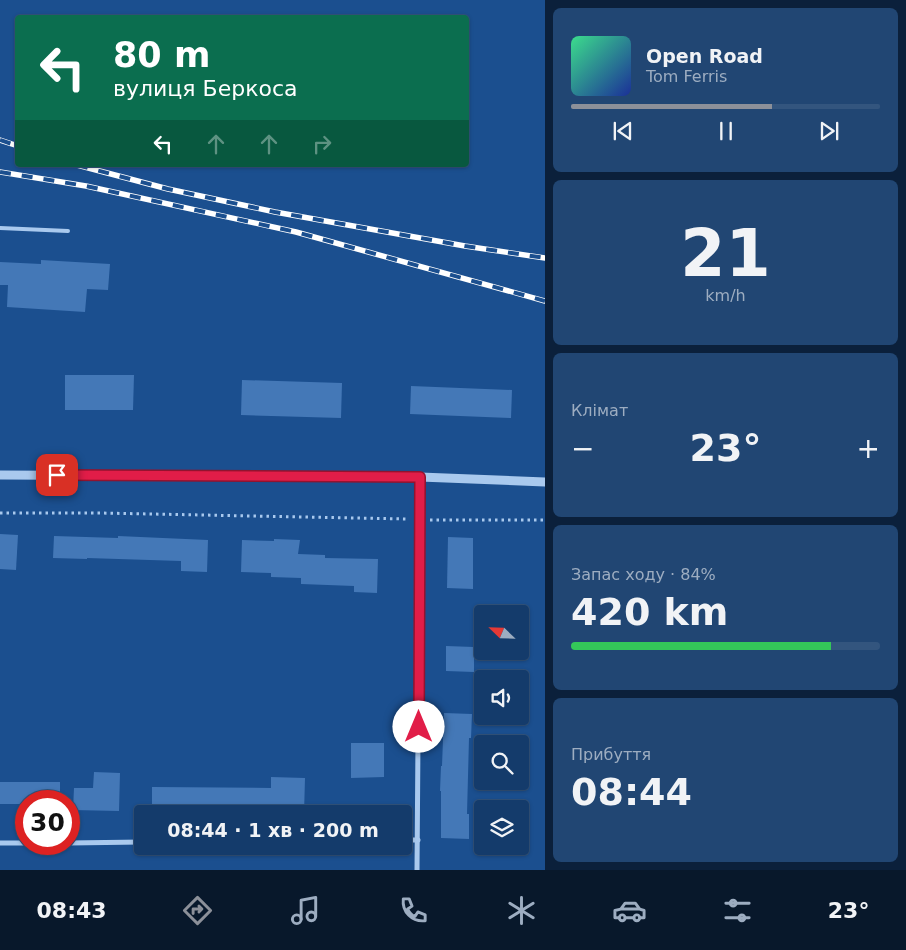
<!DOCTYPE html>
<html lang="uk">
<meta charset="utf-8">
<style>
:root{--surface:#143b6b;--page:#214673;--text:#f1f3f6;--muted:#9dadc1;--line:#33557e;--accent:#8c9099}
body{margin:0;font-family:"DejaVu Sans",sans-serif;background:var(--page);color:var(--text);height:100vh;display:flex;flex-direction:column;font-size:19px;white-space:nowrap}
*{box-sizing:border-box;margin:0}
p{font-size:16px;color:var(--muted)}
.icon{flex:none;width:28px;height:28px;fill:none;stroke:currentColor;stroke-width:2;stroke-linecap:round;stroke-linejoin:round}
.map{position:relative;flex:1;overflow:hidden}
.sheet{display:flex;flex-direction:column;gap:8px;padding:8px;background:#0b203b;width:361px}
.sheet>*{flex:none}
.banner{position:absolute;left:15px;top:15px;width:454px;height:152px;border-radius:5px;box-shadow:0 1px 4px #0004,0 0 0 1px var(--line);background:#0b6e4f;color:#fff;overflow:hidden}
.needle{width:32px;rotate:293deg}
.controls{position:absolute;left:474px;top:605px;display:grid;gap:10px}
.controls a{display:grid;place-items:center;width:55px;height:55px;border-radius:5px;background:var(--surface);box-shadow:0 1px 4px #0004,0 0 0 1px var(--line);font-size:25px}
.speed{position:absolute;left:15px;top:790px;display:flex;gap:10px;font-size:25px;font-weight:700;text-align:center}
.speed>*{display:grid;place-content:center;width:65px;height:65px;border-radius:50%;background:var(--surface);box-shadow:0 1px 4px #0004,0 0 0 1px var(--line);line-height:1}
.speed .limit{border:8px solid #d22;background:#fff;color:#111}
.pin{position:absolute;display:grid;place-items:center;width:42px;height:42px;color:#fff;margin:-21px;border-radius:10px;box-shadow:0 2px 8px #0006}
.me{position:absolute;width:55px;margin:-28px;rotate:0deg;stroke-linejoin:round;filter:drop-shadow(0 0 4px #0008)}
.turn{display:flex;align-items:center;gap:18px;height:105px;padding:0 15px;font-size:22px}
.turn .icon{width:65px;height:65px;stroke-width:2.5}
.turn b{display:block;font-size:35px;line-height:42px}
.lanes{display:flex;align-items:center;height:48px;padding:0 15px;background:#0003;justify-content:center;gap:25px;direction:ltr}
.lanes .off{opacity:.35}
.big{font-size:38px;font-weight:600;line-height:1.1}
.sheet .card{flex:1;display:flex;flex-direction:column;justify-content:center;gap:8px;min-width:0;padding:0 18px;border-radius:8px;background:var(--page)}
.sheet .dial{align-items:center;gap:0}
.dial b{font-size:65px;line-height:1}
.song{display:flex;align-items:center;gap:15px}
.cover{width:60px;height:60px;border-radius:8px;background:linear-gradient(135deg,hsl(150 70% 55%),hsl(230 70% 35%))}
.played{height:5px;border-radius:2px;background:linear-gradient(90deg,var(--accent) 65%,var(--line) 65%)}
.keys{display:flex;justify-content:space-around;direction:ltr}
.heat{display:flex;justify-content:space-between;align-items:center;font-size:28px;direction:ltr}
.charge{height:8px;border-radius:4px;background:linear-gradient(90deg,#34c759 84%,var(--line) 0)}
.trip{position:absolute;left:134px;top:805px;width:278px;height:50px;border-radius:5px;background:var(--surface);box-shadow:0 1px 4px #0004,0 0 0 1px var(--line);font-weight:600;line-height:50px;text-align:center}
.menu{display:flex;height:80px;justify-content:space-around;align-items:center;background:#08182b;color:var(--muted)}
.menu .icon{width:35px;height:35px}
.menu .selected{color:var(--accent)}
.menu b{font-size:22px;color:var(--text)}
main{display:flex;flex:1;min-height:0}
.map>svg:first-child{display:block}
.building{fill:#4478b7}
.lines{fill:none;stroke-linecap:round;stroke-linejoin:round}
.path{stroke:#a9c9ee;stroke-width:3;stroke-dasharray:2.5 4;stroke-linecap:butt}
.service{stroke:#a9c9ee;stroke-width:4}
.minor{stroke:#a9c9ee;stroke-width:5}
.tertiary{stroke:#a9c9ee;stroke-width:9}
.rail-casing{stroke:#fff;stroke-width:5.5}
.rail{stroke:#1b4f8f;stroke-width:4;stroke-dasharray:11;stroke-linecap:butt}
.route-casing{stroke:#92132f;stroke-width:12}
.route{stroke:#e11d48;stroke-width:9}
</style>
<main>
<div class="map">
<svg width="545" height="870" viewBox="0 0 545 870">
<rect width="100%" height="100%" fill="#1b4f8f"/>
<g class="building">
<path d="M 41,260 L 110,264 L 108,290 L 87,289 L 85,312 L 7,307 L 8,285 L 0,285 L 0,262 L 41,264 Z"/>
<path d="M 65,375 L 134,375 L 133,410 L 65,410 Z"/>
<path d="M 242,380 L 342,383 L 341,418 L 241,415 Z"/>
<path d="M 411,386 L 512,390 L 511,418 L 410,414 Z"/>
<path d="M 0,534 L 18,535 L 16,570 L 0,569 Z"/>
<path d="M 54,536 L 118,538 L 118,536 L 208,540 L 207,572 L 181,571 L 181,561 L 87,558 L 87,559 L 53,558 Z"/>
<path d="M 448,537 L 473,538 L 473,589 L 447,588 Z"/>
<path d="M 274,539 L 300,540 L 298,554 L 325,555 L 325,558 L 378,559 L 377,593 L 354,592 L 354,586 L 301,584 L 301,578 L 271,577 L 271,573 L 241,572 L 242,540 L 274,541 Z"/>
<path d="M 446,646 L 474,647 L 474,672 L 446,671 Z"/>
<path d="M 444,713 L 472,714 L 471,738 L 469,738 L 467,814 L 469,814 L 469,839 L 441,838 L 441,791 L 440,791 L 441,766 L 442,766 Z"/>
<path d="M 351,743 L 384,743 L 384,777 L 351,778 Z"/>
<path d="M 94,772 L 120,773 L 119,811 L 73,810 L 74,788 L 93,788 Z"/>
<path d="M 271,777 L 305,778 L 304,814 L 254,812 L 254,813 L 152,814 L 152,787 L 271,788 Z"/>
<path d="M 0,782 L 60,782 L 60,801 L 25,801 L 25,804 L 0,804 Z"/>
</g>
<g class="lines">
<g class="path">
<path d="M 0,513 L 99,513 L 407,519"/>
<path d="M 430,520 L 545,520"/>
</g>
<path class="service" d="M 0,228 L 68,231"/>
<g class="minor">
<path d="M 402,840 L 418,840"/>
<path d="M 0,843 L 26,843"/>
<path d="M 69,843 L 142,842"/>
<path d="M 417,870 L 420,477"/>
</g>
<path class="tertiary" d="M 0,475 L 420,477 L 545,482"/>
<defs>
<g id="rail">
<path d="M 0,140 L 18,146"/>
<path d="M 77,165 L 168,189 L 275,212 L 465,246 L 545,258"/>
<path d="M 0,172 L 86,186 L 296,232 L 545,301"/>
</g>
</defs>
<use href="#rail" class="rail-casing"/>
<use href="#rail" class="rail"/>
</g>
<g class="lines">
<defs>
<path id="route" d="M 57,475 L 420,477 L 419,727"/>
</defs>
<use href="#route" class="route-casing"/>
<use href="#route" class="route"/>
</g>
</svg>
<div class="controls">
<a><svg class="needle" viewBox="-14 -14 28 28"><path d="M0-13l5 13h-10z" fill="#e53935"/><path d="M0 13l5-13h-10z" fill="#9dadc1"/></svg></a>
<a><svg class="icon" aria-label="sound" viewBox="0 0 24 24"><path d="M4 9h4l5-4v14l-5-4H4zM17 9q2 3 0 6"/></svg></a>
<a><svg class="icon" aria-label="search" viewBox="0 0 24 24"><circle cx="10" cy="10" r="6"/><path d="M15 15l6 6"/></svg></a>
<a><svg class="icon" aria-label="layers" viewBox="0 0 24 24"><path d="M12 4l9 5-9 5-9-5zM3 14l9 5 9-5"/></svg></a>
</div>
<div class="speed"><div class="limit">30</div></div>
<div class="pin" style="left:57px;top:475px;background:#d93025"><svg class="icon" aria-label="arrive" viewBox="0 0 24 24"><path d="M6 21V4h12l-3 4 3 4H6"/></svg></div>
<svg class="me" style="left:419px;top:727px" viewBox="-20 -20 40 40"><circle r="19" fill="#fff"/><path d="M0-13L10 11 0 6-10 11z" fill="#e11d48"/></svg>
<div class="trip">08:44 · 1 хв · 200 m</div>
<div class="banner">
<div class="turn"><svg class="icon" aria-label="left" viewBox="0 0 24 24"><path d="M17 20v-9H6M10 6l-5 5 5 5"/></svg><div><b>80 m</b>вулиця Беркоса</div></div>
<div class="lanes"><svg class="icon" aria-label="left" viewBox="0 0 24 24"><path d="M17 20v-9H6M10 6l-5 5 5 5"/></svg><svg class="icon off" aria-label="ahead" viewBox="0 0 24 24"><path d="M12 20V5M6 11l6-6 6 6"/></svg><svg class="icon off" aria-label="ahead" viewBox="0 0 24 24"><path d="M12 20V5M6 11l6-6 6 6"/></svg><svg class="icon off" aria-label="right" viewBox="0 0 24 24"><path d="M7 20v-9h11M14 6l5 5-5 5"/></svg></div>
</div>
</div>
<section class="sheet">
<div class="card">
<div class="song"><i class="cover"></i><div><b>Open Road</b><p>Tom Ferris</p></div></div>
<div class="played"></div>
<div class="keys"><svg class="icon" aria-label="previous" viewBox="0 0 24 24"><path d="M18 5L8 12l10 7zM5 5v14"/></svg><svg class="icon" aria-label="pause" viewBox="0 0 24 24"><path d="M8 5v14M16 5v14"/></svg><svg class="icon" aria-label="next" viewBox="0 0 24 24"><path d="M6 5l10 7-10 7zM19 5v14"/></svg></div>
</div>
<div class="card dial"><b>21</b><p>km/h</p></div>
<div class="card"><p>Клімат</p>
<div class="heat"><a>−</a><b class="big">23°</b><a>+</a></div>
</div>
<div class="card"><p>Запас ходу · 84%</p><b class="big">420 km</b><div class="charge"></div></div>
<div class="card"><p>Прибуття</p><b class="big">08:44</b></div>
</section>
</main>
<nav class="menu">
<b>08:43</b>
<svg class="icon selected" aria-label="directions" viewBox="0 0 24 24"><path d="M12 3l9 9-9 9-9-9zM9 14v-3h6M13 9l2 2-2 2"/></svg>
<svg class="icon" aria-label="music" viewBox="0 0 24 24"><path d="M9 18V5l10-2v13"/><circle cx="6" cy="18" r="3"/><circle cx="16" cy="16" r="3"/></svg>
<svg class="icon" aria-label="phone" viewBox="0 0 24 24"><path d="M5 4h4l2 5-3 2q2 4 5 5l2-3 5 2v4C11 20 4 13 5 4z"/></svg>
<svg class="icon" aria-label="climate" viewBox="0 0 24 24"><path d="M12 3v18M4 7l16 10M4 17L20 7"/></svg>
<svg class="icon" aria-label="car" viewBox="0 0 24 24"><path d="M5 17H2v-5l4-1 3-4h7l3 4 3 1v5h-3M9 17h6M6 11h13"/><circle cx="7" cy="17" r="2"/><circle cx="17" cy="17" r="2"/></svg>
<svg class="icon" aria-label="filters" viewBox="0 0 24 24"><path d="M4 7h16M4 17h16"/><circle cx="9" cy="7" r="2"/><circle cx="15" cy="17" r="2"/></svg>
<b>23°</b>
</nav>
